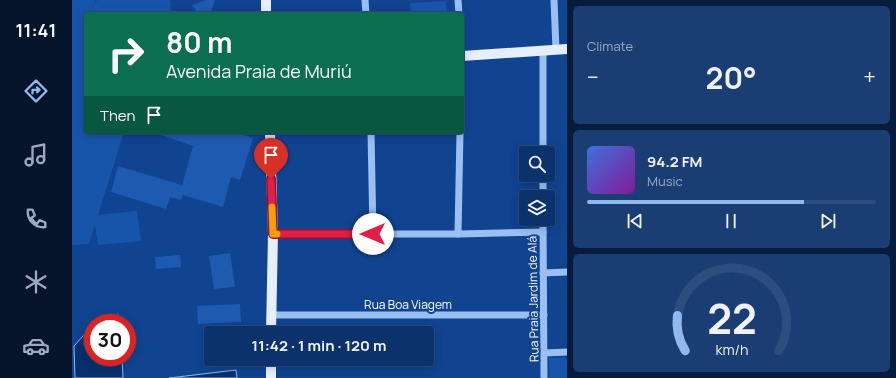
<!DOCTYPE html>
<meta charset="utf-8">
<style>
:root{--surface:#0c326c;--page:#1a3e74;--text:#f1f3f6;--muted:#9aaac2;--line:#2c4d7f;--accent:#90b9f0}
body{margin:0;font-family:Manrope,sans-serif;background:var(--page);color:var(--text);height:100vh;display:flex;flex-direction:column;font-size:15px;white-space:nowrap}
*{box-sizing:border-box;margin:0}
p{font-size:13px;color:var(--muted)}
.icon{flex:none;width:22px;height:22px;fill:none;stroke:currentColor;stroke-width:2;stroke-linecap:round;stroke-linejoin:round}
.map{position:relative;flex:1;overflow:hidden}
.side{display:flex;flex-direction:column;gap:6px;padding:6px;background:#071c3b;width:329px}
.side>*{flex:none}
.guide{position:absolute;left:12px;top:12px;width:380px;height:122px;border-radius:4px;box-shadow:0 2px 10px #0003,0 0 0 1px var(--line);background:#0b6e4f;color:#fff;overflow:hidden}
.buttons{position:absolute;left:447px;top:146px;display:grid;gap:8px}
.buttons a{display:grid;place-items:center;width:36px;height:36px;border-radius:4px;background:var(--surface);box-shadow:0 2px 10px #0003,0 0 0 1px var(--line);font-size:20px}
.speed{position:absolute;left:12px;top:314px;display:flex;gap:8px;font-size:20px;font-weight:700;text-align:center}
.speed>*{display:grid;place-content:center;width:52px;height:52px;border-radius:50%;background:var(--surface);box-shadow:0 2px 10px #0003,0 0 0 1px var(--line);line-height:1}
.speed .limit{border:6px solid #d22;background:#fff;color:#111}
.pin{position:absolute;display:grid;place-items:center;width:34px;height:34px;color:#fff;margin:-41px -17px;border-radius:50% 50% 50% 0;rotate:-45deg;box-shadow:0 0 4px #0007}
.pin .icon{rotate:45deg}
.me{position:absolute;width:44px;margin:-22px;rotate:270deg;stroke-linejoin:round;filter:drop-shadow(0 0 3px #0008)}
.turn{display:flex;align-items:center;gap:14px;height:84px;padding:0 16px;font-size:18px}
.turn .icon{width:52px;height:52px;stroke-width:2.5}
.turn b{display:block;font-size:28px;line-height:34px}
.then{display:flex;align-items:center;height:38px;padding:0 16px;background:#0003;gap:8px;font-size:15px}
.big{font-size:30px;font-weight:700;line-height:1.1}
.side .widget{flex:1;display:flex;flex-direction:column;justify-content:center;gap:6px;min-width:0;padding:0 14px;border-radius:6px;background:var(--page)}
.side .dial{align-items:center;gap:0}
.dial svg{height:104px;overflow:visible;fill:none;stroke:var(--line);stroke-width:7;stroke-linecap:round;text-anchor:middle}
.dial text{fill:var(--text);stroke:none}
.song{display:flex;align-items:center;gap:12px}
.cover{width:48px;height:48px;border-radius:6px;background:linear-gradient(135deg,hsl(220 70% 55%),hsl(290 70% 35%))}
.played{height:4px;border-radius:2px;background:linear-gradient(90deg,var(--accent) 75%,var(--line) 75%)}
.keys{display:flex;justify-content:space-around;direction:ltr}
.heat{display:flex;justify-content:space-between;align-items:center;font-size:22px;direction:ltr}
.trip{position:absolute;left:132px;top:326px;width:230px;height:40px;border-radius:4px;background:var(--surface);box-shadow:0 2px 10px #0003,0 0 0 1px var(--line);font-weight:700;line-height:40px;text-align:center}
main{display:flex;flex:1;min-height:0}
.dock{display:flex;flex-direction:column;width:72px;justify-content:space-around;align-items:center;background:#05142b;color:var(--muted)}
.dock .icon{width:28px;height:28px}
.dock .on{color:var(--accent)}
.dock b{font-size:18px;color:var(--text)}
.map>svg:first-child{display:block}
.green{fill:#1755ab}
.water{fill:#09306c;stroke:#8bb9f7}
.building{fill:#1d5ab0}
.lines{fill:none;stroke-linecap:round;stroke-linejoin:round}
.minor{stroke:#9abff3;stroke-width:7}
.major{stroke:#e6efff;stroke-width:10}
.route-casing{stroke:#92132f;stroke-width:10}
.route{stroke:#e11d48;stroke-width:7}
.slow{stroke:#f59e0b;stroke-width:7}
.labels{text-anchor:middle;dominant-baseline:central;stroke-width:4;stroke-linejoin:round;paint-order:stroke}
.street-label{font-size:12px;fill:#fff;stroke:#104390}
</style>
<main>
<nav class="dock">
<b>11:41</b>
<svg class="icon on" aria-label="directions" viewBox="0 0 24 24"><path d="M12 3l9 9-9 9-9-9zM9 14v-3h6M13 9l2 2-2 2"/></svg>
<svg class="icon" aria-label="music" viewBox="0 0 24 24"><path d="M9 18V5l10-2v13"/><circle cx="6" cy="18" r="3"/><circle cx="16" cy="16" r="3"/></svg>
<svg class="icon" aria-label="phone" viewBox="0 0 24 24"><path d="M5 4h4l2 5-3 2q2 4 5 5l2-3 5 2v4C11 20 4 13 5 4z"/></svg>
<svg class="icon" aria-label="climate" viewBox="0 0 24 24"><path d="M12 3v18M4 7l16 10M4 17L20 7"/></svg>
<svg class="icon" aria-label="car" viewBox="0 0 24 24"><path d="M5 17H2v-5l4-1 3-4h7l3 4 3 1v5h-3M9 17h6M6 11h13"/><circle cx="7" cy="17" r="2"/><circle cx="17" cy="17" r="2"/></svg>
</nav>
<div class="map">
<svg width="495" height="378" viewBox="0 0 495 378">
<rect width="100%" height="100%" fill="#104390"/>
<g class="green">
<path d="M 0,0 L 24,0 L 18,11 L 25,0 L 98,0 L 99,14 L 14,14 L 14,132 L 52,132 L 26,215 L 65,211 L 69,241 L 26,245 L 23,224 L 17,244 L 0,245 Z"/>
<path d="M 374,1 L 375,14 L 339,14 L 338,3 Z"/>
<rect x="477" y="358" width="18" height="20"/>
</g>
<g class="water">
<path d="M 46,314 L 47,323 L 23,323 L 25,321 Z"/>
<path d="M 21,325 L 21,357 L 50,357 L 51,378 L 3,378 L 2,346 Z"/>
<path d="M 164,370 L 165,378 L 97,378 Z"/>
</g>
<g class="building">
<path d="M 134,0 L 143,0 L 138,14 L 120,14 L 124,9 L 119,6 Z"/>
<path d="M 84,132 L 161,132 L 181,138 L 168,180 L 159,177 L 151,207 L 111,195 L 109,200 L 98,197 L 94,209 L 39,192 L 46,166 L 110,185 L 121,146 L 84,133 Z"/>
<path d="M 158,253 L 163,287 L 142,289 L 137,256 Z"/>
<path d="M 108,255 L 109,267 L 84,269 L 83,257 Z"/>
<path d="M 168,304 L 169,322 L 126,324 L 125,306 Z"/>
</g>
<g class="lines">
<g class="minor">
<path d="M 293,0 L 294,14"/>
<path d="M 386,0 L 387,14"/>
<path d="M 482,0 L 484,50"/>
<path d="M 299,132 L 301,234"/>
<path d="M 471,153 L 471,51"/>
<path d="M 471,197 L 471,175"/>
<path d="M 471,219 L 472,378"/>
<path d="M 201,234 L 386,234 L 471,232"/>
<path d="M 386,234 L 388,132"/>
<path d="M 471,273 L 495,272"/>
<path d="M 199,315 L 472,315"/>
<path d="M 473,353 L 495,352"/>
</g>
<g class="major">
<path d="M 194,0 L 194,14"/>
<path d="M 390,56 L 495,49"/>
<path d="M 198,132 L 201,234 L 199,333"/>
<path d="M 199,378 L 199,359"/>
</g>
</g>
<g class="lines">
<defs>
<path id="route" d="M 199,179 L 201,234 L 301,234"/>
</defs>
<use href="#route" class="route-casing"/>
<use href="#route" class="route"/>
<path class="slow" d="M 200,207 L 201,234 L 205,234"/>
</g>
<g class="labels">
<g class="street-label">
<text transform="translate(461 299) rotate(-91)">Rua Praia Jardim de Alá</text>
<text x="336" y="304">Rua Boa Viagem</text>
</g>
</g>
</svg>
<div class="buttons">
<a><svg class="icon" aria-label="search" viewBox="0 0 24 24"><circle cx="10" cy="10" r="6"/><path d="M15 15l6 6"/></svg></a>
<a><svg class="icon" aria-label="layers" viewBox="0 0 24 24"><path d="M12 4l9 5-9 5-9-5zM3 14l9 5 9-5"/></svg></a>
</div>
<div class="speed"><div class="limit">30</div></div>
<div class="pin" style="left:199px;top:179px;background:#d93025"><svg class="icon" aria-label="arrive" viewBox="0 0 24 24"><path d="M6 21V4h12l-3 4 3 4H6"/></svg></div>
<svg class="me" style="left:301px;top:234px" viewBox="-20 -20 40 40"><circle r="19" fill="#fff"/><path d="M0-13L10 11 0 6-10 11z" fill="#e11d48"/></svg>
<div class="trip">11:42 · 1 min · 120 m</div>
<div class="guide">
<div class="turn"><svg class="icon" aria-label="right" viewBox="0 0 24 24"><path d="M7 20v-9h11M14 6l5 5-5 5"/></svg><div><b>80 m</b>Avenida Praia de Muriú</div></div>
<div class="then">Then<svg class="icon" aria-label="arrive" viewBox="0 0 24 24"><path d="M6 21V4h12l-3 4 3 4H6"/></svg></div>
</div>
</div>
<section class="side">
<div class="widget"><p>Climate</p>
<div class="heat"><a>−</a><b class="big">20°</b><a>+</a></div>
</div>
<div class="widget">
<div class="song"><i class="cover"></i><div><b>94.2 FM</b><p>Music</p></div></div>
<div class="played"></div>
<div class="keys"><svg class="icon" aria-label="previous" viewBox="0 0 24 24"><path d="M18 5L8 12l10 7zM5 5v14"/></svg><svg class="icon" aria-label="pause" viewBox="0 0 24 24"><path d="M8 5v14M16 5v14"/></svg><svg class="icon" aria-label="next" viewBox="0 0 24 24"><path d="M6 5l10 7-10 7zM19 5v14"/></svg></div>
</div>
<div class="widget dial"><svg viewBox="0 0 100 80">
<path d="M14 69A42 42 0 1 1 86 69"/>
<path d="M14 69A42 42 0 0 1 8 42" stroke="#90b9f0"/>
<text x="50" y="56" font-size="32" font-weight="700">22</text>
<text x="50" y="72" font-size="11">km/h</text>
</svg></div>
</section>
</main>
